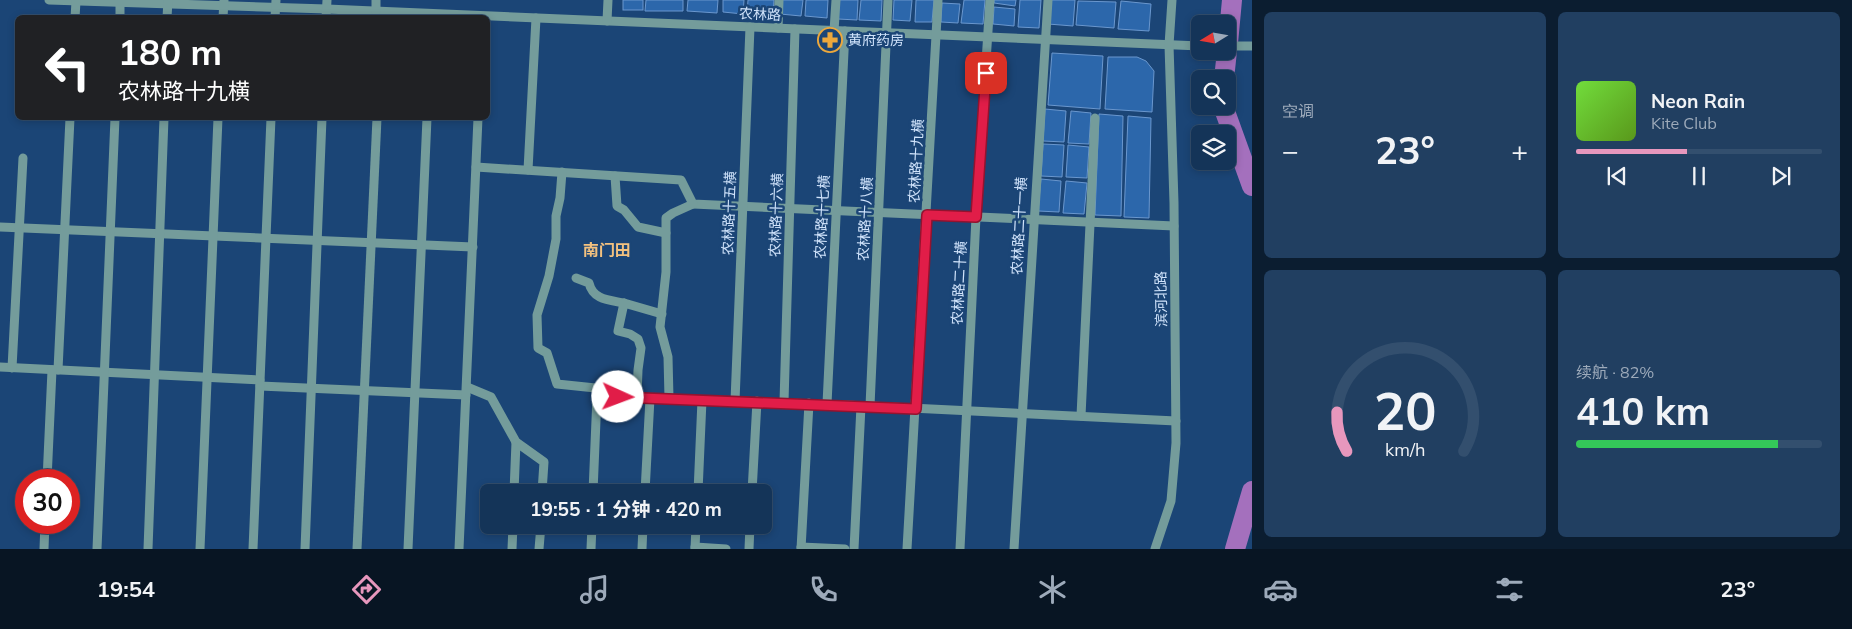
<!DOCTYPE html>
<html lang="zh">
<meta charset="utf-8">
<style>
:root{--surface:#143458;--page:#213f61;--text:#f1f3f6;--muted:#9daaba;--line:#334f6e;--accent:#e797bd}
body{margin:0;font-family:Mulish,"Noto Sans SC",sans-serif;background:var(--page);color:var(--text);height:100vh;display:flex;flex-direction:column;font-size:19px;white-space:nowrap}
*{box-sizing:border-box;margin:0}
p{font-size:16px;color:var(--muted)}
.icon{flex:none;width:28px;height:28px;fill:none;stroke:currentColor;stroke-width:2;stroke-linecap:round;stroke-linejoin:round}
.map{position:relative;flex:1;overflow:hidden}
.panel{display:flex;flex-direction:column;gap:12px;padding:12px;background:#0b1d30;width:600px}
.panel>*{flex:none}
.top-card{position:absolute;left:15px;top:15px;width:475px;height:105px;border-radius:8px;box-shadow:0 2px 8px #0003,0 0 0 1px var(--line);background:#202124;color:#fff;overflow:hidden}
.needle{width:32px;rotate:259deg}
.buttons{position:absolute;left:1191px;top:15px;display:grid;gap:10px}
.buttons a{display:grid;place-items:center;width:45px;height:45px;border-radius:8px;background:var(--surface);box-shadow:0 2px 8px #0003,0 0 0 1px var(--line);font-size:25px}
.speed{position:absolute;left:15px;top:469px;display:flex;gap:10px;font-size:25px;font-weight:700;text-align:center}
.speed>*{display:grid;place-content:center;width:65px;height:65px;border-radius:50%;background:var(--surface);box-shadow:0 2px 8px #0003,0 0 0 1px var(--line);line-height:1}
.speed .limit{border:8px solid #d22;background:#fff;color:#111}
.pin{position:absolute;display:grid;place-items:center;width:42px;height:42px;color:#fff;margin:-21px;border-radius:10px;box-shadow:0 2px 8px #0006}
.me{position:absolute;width:55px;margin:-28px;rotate:92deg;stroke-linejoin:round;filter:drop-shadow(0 0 4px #0008)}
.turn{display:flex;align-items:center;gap:18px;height:105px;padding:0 20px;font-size:22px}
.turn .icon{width:65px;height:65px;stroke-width:2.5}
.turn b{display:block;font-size:35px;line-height:42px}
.big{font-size:38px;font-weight:700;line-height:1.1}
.panel .widget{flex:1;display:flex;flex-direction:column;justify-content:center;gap:8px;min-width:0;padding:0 18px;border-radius:8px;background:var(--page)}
.panel .dial{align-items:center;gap:0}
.dial svg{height:130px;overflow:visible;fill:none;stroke:var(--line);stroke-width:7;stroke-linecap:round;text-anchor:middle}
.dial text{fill:var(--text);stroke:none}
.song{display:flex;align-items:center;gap:15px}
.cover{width:60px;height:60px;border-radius:8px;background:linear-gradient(135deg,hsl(100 70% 55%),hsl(90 70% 35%))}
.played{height:5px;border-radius:2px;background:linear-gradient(90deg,var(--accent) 45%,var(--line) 45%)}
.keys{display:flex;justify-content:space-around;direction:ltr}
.heat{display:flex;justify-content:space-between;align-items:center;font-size:28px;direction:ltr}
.charge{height:8px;border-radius:4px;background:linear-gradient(90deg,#34c759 82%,var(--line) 0)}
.panel .tiles{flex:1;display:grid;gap:12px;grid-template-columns:repeat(2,1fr)}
.trip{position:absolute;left:480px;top:484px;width:292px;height:50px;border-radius:8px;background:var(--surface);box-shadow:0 2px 8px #0003,0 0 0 1px var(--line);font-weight:700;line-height:50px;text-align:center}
.menu{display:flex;height:80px;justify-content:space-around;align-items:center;background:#081523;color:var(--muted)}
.menu .icon{width:35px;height:35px}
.menu .current{color:var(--accent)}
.menu b{font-size:22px;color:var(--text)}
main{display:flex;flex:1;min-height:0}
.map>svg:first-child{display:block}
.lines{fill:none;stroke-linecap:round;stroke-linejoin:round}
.river{stroke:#a470bd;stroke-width:20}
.building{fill:#2c67ab;stroke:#6a97ce}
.minor{stroke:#749c9b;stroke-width:9}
.route-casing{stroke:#92132f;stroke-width:12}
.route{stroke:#e11d48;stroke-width:9}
.labels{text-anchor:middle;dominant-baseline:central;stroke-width:5;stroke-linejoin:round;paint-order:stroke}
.street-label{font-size:14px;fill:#d0e3fb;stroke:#1b4576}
.poi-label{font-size:14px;fill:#d0e3fb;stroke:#1b4576;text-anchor:start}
.quarter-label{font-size:16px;font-weight:bold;fill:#f2c17f;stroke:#1b4576}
</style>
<main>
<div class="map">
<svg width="1252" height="549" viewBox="0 0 1252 549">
<rect width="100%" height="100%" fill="#1b4576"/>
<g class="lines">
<g class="river">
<path d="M 1228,43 L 1232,0"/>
<path d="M 1224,79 L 1227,51"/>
<path d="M 1223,106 L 1252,186"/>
<path d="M 1235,549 L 1252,491"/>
</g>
</g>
<g class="building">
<rect x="623" y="0" width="20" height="10"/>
<path d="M 646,0 L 683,0 L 683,11 L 645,11 Z"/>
<path d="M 688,0 L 718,0 L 717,13 L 687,11 Z"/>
<path d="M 723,0 L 744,0 L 743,14 L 723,12 Z"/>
<path d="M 748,0 L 774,0 L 773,16 L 747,14 Z"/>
<path d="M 781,0 L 803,0 L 801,16 L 780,14 Z"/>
<path d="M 806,0 L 828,0 L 827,18 L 805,16 Z"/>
<path d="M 839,0 L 858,0 L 857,20 L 838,19 Z"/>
<path d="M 861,0 L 882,0 L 881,21 L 859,20 Z"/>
<path d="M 894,0 L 912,0 L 910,21 L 893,20 Z"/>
<path d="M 916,0 L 934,0 L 932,22 L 915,22 Z"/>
<path d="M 964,0 L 985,0 L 983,24 L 961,23 Z"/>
<path d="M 994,0 L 1016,0 L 1015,6 L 994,3 Z"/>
<path d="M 1020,0 L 1041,0 L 1039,28 L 1018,27 Z"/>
<path d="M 1050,0 L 1075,0 L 1073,26 L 1048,24 Z"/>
<path d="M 1078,1 L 1116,2 L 1114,28 L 1076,25 Z"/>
<path d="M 1121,1 L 1151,4 L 1149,31 L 1118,29 Z"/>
<path d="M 942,3 L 960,4 L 958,23 L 941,22 Z"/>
<path d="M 994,7 L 1015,9 L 1014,26 L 993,24 Z"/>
<path d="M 1052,53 L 1103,56 L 1100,109 L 1048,105 Z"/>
<path d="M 1108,57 L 1137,57 L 1146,61 L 1154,71 L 1152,112 L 1105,109 Z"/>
<path d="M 1045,109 L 1066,111 L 1064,142 L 1043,141 Z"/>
<path d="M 1071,111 L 1091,113 L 1089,144 L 1068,143 Z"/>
<path d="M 1099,114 L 1123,116 L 1121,216 L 1095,215 Z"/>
<path d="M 1128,116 L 1151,118 L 1149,218 L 1124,217 Z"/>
<path d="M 1043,144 L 1064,145 L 1062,177 L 1041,176 Z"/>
<path d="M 1068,145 L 1089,147 L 1087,178 L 1066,177 Z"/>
<path d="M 1041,179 L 1061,181 L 1059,212 L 1038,211 Z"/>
<path d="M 1066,181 L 1087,183 L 1084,214 L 1063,213 Z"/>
</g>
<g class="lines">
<g class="minor">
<path d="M 49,0 L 327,9 L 1200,46"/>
<path d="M 376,11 L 376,0"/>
<path d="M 75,18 L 76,1"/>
<path d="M 120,18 L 120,0"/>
<path d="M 167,18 L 168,0"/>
<path d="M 223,18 L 224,0"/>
<path d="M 275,18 L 276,0"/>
<path d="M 326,18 L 327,0"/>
<path d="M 607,21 L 608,0"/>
<path d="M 778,28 L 779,0"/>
<path d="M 834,31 L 836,0"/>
<path d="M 1228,46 L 1252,46"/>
<path d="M 476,167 L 681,180 L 693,204 L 1174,226"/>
<path d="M 528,170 L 536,18"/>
<path d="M 562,172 L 560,198 L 556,216 L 556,239 L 549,276 L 537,315 L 538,348 L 547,353 L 557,384 L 605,389 L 616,395"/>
<path d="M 615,176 L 617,206 L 624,210 L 638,227 L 666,233"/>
<path d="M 0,227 L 473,247"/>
<path d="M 576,278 L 589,283 C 593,300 609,300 624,303"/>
<path d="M 0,367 L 260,380"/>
<path d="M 12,368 L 23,158"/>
<path d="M 58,370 L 70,118"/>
<path d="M 260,386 L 466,395"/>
<path d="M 467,387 L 491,397 L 516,442 L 544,462 L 542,492"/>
<path d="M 637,397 L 638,370 L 641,348 L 638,339 L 630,334 L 618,331 L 624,303 L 662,314"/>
<path d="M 669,398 L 668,357 L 660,327 L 666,272 L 666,218 L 673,213 L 693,204"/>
<path d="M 735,401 L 750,27"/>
<path d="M 784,402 L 795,29"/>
<path d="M 827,404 L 845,31"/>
<path d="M 870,406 L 888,0"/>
<path d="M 1081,416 L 1095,118"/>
<path d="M 47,480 L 52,370"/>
<path d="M 514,492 L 516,442"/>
<path d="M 593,492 L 597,396 L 870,406 L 1176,421"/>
<path d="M 645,492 L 650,398"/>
<path d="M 698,492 L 702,400"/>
<path d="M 752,492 L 757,401"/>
<path d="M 695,547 L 726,549"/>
<path d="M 801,547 L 845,549"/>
<path d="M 44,549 L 45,522"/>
<path d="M 97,549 L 115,118"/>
<path d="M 148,549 L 164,118"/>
<path d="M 200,549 L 218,118"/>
<path d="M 253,549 L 271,118"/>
<path d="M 305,549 L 322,118"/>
<path d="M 357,549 L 377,118"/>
<path d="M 408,549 L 427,118"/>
<path d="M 459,549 L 478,118"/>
<path d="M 512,549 L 513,525"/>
<path d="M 539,549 L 541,525"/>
<path d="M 591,549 L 592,525"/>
<path d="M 642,549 L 643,525"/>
<path d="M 695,549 L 696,525"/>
<path d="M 749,549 L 750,525"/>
<path d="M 801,549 L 809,403"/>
<path d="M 854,549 L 861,406"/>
<path d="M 907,549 L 938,0"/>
<path d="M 960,549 L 976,217 L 990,0"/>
<path d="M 1014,549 L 1048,0"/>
<path d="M 1155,549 L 1171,501 L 1176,443 L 1174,203 L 1169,45 L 1172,0"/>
</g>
</g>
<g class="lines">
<defs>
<path id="route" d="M 618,397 L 916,409 L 927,215 L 976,217 L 986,73"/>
</defs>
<use href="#route" class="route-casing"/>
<use href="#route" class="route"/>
</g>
<defs>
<symbol id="pharmacy-ring" viewBox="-11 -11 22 22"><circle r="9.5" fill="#1b4576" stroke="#eda83c" stroke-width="1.5"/><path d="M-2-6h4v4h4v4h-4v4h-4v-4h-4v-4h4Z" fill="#eda83c"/></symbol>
</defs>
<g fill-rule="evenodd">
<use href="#pharmacy-ring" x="816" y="26" width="28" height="28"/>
</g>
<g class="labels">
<g class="street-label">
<text transform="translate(760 14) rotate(3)">农林路</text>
<text transform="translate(916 161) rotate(-87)">农林路十九横</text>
<text transform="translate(729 213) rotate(-88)">农林路十五横</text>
<text transform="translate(776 215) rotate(-88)">农林路十六横</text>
<text transform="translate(822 217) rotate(-87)">农林路十七横</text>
<text transform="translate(865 219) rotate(-87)">农林路十八横</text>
<text transform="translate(1019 226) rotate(-87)">农林路二十一横</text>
<text transform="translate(959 283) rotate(-87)">农林路二十横</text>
<text transform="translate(1161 299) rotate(-91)">滨河北路</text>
</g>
<g class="poi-label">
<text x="848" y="40">黄府药房</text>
</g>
<g class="quarter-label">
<text x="607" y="250">南门田</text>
</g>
</g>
</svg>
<div class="buttons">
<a><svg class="needle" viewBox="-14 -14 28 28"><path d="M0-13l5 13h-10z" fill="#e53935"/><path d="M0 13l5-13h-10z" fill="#9daaba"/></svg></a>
<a><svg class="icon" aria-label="search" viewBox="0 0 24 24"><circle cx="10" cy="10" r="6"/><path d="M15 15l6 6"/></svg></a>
<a><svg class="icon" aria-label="layers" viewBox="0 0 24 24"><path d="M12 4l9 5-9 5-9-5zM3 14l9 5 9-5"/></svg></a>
</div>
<div class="speed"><div class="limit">30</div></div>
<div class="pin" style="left:986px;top:73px;background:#d93025"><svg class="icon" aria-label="arrive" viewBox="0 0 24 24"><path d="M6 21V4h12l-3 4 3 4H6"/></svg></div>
<svg class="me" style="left:618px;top:397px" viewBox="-20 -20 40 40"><circle r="19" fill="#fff"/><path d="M0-13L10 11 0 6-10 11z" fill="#e11d48"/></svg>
<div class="trip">19:55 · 1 分钟 · 420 m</div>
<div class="top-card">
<div class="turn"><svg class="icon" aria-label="left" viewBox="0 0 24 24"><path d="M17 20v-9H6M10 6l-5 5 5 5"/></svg><div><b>180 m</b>农林路十九横</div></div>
</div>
</div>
<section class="panel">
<div class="tiles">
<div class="widget"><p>空调</p>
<div class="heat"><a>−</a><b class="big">23°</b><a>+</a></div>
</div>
<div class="widget">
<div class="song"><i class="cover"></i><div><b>Neon Rain</b><p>Kite Club</p></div></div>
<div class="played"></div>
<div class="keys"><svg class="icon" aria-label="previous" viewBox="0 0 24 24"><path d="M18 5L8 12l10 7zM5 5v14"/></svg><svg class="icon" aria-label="pause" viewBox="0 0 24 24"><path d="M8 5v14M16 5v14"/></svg><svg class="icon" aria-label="next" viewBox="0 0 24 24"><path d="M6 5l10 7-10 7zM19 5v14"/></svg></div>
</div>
<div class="widget dial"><svg viewBox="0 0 100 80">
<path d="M14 69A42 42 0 1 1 86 69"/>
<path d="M14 69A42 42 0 0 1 8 45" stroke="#e797bd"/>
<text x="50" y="56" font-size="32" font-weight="700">20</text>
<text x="50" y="72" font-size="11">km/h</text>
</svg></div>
<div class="widget"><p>续航 · 82%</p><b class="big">410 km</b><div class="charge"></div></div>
</div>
</section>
</main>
<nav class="menu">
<b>19:54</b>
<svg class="icon current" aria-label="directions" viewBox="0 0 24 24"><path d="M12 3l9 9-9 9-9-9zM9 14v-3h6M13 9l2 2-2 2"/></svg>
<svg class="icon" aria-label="music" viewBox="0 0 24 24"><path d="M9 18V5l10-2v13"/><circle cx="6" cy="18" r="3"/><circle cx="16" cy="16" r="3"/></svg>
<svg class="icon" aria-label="phone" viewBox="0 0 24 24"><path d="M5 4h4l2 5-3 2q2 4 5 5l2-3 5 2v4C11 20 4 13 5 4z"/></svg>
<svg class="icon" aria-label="climate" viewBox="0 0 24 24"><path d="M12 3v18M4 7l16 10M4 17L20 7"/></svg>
<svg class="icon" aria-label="car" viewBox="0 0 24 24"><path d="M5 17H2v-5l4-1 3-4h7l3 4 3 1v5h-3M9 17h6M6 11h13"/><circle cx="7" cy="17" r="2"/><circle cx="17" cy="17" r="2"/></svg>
<svg class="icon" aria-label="filters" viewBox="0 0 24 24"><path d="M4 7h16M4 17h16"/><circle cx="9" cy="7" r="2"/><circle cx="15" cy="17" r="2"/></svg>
<b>23°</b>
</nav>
